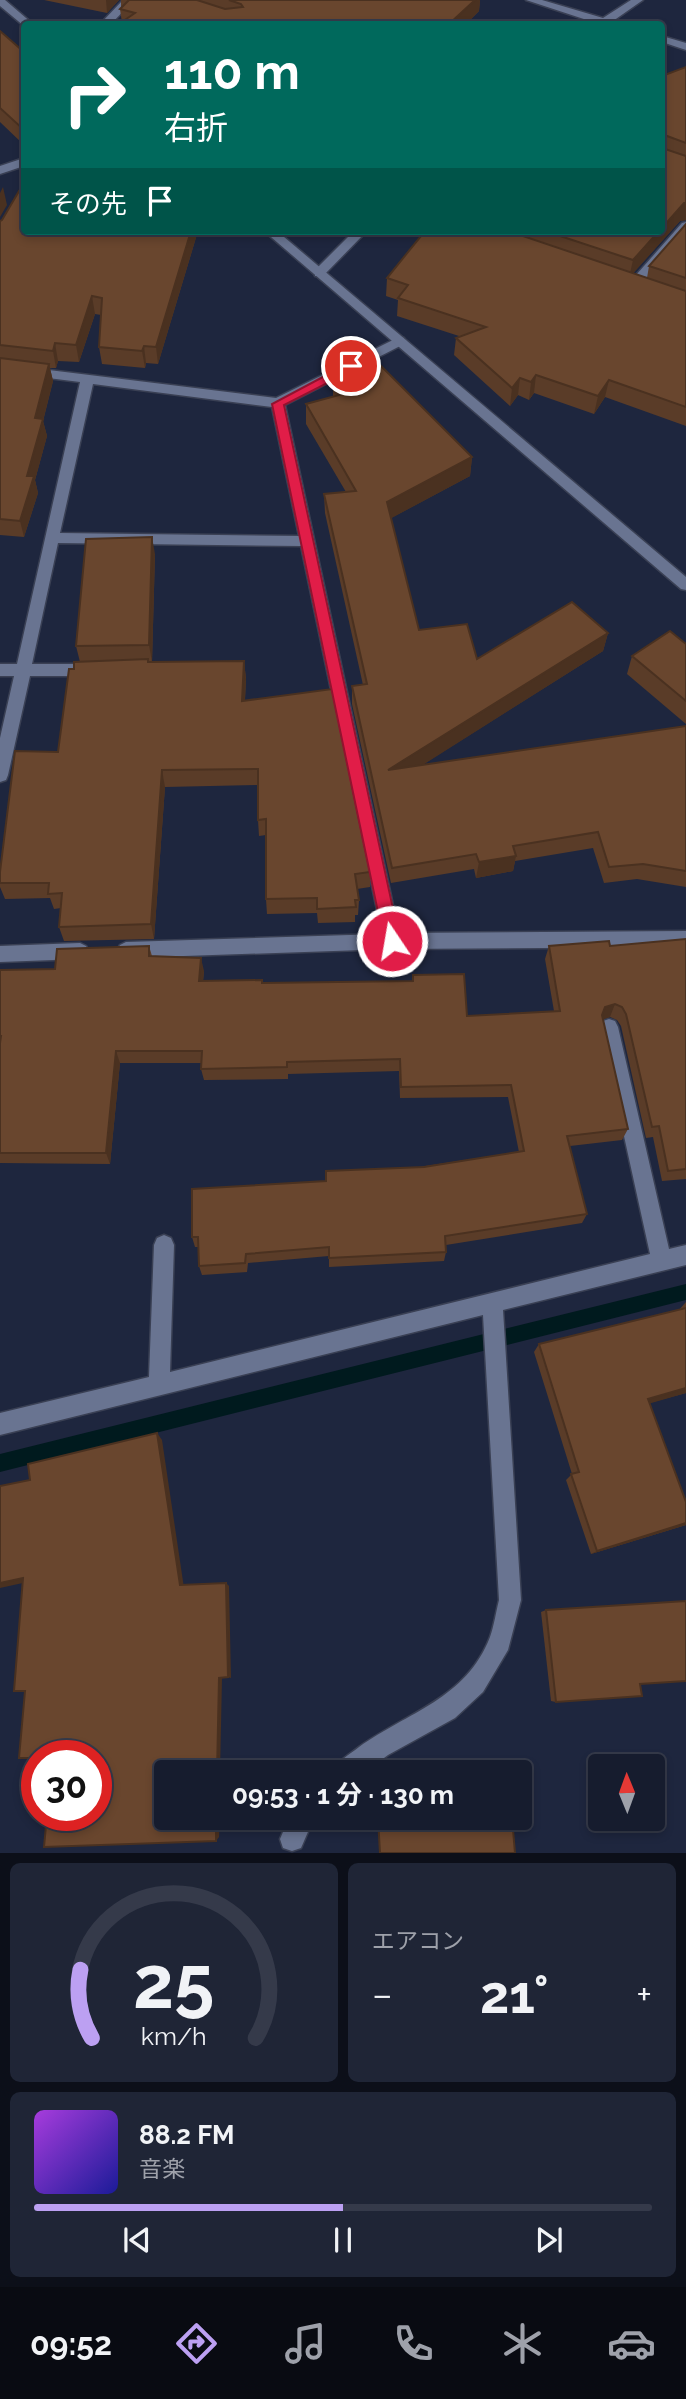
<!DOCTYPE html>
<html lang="ja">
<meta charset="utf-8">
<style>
:root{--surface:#161c2e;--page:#1f2536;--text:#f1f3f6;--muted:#9ea1aa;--line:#353a4a;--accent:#bca0f2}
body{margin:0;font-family:Raleway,"Noto Sans JP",sans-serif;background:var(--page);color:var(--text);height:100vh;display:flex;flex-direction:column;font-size:26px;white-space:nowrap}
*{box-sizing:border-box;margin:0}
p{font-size:23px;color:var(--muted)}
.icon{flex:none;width:38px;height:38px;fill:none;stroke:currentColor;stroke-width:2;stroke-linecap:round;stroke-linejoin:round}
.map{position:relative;height:1853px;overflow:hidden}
.panel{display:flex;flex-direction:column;gap:10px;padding:10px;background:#0c0f19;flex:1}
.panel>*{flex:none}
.top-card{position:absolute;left:21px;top:21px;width:644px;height:214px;border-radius:7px;box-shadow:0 4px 10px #0003,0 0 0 2px var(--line);background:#00695c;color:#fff;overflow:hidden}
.needle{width:46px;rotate:359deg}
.buttons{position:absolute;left:588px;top:1754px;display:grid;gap:14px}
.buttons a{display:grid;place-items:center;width:77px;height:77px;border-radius:7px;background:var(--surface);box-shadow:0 4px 10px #0003,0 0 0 2px var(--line);font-size:35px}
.speed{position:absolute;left:21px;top:1740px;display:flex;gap:14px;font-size:35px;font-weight:700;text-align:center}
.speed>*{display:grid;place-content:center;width:91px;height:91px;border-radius:50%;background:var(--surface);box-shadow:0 4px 10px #0003,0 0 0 2px var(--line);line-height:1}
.speed .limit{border:10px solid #d22;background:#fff;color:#111}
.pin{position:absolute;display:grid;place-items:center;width:60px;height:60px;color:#fff;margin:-30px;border:4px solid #fff;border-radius:50%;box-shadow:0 2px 7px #0007}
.me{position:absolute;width:77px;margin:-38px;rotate:348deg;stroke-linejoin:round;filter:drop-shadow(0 0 5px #0008)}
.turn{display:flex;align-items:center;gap:24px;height:147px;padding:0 28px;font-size:32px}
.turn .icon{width:91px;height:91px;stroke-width:2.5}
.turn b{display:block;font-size:49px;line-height:60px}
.then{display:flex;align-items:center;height:66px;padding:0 28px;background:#0003;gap:14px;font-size:26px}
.big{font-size:52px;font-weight:700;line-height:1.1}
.panel .widget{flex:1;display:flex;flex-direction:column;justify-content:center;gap:10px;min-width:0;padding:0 24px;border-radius:10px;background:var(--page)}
.panel .dial{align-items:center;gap:0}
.dial svg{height:182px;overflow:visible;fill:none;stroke:var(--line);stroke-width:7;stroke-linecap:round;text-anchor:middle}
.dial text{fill:var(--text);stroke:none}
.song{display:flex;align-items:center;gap:21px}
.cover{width:84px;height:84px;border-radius:10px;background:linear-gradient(135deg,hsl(280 70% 55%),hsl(240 70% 35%))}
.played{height:7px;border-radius:4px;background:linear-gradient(90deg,var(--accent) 50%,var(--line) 50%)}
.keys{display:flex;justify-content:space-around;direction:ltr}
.heat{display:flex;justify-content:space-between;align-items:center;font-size:38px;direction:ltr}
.panel .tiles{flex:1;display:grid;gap:10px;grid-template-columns:1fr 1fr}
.widget:last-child{grid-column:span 2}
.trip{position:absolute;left:154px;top:1760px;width:378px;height:70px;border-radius:7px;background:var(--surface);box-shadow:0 4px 10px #0003,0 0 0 2px var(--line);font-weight:700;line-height:70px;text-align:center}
.menu{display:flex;height:112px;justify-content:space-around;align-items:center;background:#090b12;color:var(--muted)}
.menu .icon{width:49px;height:49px}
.menu .on{color:var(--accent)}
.menu b{font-size:32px;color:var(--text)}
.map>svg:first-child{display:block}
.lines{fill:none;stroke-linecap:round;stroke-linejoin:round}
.stream{fill:#001a1e;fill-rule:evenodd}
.minor-casing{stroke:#3a4054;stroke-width:3}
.tertiary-casing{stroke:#3a4054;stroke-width:3}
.minor{fill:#697491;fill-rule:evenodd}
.tertiary{fill:#697491;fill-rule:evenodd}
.wall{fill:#5a3c28}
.shaded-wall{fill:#4a3120}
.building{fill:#69462e;stroke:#4a3120;stroke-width:2}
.route{fill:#e11d48;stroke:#92132f;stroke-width:2}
</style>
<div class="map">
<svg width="686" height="1853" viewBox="0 0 686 1853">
<rect width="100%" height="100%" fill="#1e263e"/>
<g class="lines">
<path class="stream" d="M 686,1284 L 686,1300 L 0,1472 L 0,1454 Z"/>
<defs>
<g id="minor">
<path d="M 123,0 L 134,0 L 111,24 L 100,24 Z"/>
<path d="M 526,0 L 542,0 L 603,18 L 631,0 L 643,0 L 613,21 L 618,24 L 599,24 Z"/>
<path d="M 662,36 L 686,43 L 686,50 L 662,42 Z"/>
<path d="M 24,158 L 24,166 L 0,174 L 0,166 Z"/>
<path d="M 686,222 L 686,233 L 637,289 L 629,289 L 629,283 L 682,223 Z"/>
<path d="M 354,231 L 367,231 L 323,276 L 315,276 L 315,270 Z"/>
<path d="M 399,337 L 404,338 L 404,344 L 285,405 L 399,933 L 686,931 L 686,947 L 392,949 L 126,958 L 120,955 L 117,950 L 120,945 L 126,942 L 382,934 L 301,546 L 58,543 L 32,664 L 91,664 L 99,670 L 91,676 L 30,676 L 8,775 L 6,780 L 0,782 L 0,738 L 14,676 L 0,676 L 0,664 L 17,664 L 80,382 L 0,372 L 0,364 L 276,398 ZM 93,384 L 272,407 L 299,536 L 60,533 Z"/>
<path d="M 80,943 L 86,946 L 89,951 L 86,956 L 80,959 L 0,962 L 0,946 Z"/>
<path d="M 609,1019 L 615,1021 L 618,1027 L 669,1249 L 686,1245 L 686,1265 L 503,1310 L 521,1600 L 508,1650 L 483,1692 L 455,1718 L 388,1755 L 364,1773 L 332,1773 C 337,1761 349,1755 359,1747 C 408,1712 466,1699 490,1637 C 494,1626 496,1612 499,1600 L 483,1315 L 0,1435 L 0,1413 L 149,1377 L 154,1245 L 157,1238 L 164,1235 L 171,1238 L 174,1245 L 170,1372 L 650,1254 L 600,1027 L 603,1021 Z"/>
<path d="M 289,1818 L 314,1818 L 301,1848 L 292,1851 L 283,1848 L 280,1839 Z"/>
</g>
<g id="tertiary">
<path d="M 0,0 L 5,0 L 33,24 L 24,26 L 0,6 Z"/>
<path d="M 264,231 L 277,231 L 686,577 L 686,590 L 681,589 Z"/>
</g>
</defs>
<use href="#minor" class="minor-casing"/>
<use href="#tertiary" class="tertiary-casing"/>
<use href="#minor" class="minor"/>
<use href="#tertiary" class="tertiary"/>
</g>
<g class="wall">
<path d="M 44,0 L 119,0 L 107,13 Z"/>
<path d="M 121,0 L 480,0 L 479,11 L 466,24 L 119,24 L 122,23 L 120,9 L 121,7 Z"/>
<path d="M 0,31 L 24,52 L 24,145 L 0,122 Z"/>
<path d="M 686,67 L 686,220 L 680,221 L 633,273 L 647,278 L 649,266 L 686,224 L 686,426 L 605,397 L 594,414 L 534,393 L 529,400 L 518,395 L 510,406 L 454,355 L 456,338 L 459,336 L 397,316 L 398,300 L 386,296 L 387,278 L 425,231 L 662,231 L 662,76 Z"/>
<path d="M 0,221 L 24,231 L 198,231 L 158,364 L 146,363 L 145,368 L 102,364 L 99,347 L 101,315 L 95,314 L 79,362 L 58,361 L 56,368 L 50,368 L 53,381 L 43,421 L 47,436 L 35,480 L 38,493 L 24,537 L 0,535 Z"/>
<path d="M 333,380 L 472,457 L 470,476 L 391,518 L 419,630 L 477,659 L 608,633 L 603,651 L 422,765 L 686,726 L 686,887 L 637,879 L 604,883 L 593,848 L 515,861 L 513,871 L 476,878 L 474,869 L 391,883 L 352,704 L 352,686 L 363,685 L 325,513 L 324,494 L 346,492 L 306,424 L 306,404 L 333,397 Z"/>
<path d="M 155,554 L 152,662 L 244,661 L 246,679 L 245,700 L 370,872 L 370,887 L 357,889 L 359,900 L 358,915 L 355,915 L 355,922 L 318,923 L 317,913 L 267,914 L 266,899 L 266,835 L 259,836 L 258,820 L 258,785 L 165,787 L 154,939 L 64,941 L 59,927 L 61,908 L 54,909 L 50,898 L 5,899 L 0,887 L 0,872 L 58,752 L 74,669 L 80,662 L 76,646 Z"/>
<path d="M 686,644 L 686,724 L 627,674 L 632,656 Z"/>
<path d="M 686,939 L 686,1179 L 662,1181 L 653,1137 L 646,1138 L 621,1026 L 617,1020 L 610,1017 L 603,1019 L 628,1129 L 622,1140 L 570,1146 L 587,1214 L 582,1223 L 446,1245 L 446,1252 L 444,1261 L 329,1267 L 329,1256 L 248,1263 L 247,1272 L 202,1275 L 199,1266 L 198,1247 L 195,1247 L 192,1237 L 326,1181 L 519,1152 L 508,1097 L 400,1098 L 399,1071 L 288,1074 L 288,1079 L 204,1080 L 201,1069 L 201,1063 L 120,1063 L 110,1164 L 0,1163 L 0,970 L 55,969 L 149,946 L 152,956 L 204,971 L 203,981 L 263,983 L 467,1016 L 554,1011 L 545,959 L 549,946 L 610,946 Z"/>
<path d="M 686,1302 L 686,1393 L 649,1403 L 686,1502 L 686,1525 L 591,1554 L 566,1480 L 572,1474 L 534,1352 L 539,1344 L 679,1310 Z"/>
<path d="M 546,1610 L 640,1684 L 556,1702 L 551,1701 L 541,1612 Z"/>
</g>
<g class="shaded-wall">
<path d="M 106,0 L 119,0 L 107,13 Z"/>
<path d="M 475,0 L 480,0 L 479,11 L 466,24 L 449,24 Z"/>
<path d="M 3,187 L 7,205 L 0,217 L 0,193 Z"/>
<path d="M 684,203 L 686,203 L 686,220 L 680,221 L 629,278 L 633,260 L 659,231 L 662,231 L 662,228 Z"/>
<path d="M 191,231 L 198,231 L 158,364 L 156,347 Z"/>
<path d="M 92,296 L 95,314 L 79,362 L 76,345 Z"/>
<path d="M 55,343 L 58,361 L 56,368 L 53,351 Z"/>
<path d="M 144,346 L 146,363 L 145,368 L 142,351 Z"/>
<path d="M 49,364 L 53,381 L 43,421 L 47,436 L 35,480 L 38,493 L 24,537 L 20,521 L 35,418 Z"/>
<path d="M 536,375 L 534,393 L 529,400 L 531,382 Z"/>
<path d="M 520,378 L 518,395 L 510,406 L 512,388 Z"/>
<path d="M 609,380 L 605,397 L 594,414 L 598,396 Z"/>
<path d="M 472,457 L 470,476 L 386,521 L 387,502 Z"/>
<path d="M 152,537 L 155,554 L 152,662 L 149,645 Z"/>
<path d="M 608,633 L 603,651 L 388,787 L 388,770 Z"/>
<path d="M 244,661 L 246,679 L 244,718 L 242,701 Z"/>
<path d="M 162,770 L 165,787 L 154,939 L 151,924 Z"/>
<path d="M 516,856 L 513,871 L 476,878 L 479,862 Z"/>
<path d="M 201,958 L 204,971 L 202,994 L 199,981 Z"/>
<path d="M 615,1004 L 610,1017 L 601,1020 L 605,1007 Z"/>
<path d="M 116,1051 L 120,1063 L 110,1164 L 106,1153 Z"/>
<path d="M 686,1388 L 686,1393 L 641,1406 L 648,1399 Z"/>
<path d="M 157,1433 L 162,1440 L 184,1588 L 180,1585 Z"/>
<path d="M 686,1523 L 686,1525 L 591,1554 L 597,1551 Z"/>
<path d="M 23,1578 L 32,1581 L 0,1588 L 0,1583 Z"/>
<path d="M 226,1583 L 229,1586 L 231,1678 L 228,1677 Z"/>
<path d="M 219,1678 L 222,1678 L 220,1773 L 217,1773 Z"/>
<path d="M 216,1818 L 220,1818 L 219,1837 L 216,1841 Z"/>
</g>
<g class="building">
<path d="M 129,0 L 197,0 L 225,9 L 243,7 L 241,4 L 229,0 L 475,0 L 449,24 L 119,24 L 135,13 L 120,9 Z"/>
<path d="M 0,31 L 24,52 L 24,130 L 0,108 Z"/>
<path d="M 686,67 L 686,143 L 667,136 L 663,139 L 665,149 L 686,156 L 686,203 L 684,203 L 662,228 L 662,76 Z"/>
<path d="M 22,186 L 24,186 L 24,231 L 191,231 L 156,347 L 144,346 L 142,351 L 99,347 L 102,298 L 92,296 L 76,345 L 55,343 L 53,351 L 0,345 L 0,221 L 2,220 Z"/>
<path d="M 686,224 L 686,278 L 649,266 Z"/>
<path d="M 425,231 L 508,231 L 686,291 L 686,407 L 609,380 L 598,396 L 536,375 L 531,382 L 520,378 L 512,388 L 456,338 L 486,327 L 398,298 L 408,285 L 387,278 Z"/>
<path d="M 545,231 L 659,231 L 633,260 Z"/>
<path d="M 0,358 L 49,364 L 35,418 L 43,419 L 27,476 L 34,476 L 20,521 L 0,519 Z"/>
<path d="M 379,364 L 472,457 L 387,502 L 419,630 L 467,624 L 477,659 L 572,602 L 608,633 L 388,770 L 686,726 L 686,871 L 643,864 L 609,867 L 598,832 L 513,846 L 516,856 L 479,862 L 476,854 L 392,868 L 352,686 L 367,684 L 324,494 L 356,491 L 306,404 L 343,394 L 333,380 Z"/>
<path d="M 152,537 L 149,645 L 76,646 L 86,539 Z"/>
<path d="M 670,631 L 686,644 L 686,701 L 632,656 Z"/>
<path d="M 148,659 L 148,662 L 244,661 L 242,701 L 332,689 L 370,872 L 355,874 L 359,900 L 355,900 L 356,907 L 317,909 L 317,898 L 266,899 L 266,819 L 258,820 L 258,769 L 162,770 L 151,924 L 59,927 L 62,893 L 48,894 L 49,883 L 0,883 L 0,872 L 15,751 L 58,752 L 69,669 L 74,669 L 74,662 Z"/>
<path d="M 686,939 L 686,1169 L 668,1171 L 659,1126 L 652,1127 L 626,1014 L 622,1007 L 615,1004 L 605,1007 L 602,1015 L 628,1129 L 567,1136 L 587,1214 L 445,1236 L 446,1252 L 329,1258 L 329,1247 L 246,1254 L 245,1263 L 199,1266 L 198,1237 L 192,1237 L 192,1189 L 326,1181 L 326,1171 L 424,1167 L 524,1151 L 511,1085 L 401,1087 L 400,1059 L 287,1062 L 287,1067 L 201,1069 L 202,1051 L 116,1051 L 106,1153 L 0,1153 L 0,1043 L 1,1036 L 0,1036 L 0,970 L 55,969 L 57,949 L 149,946 L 149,956 L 201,958 L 199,981 L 262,980 L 262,983 L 413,981 L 413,975 L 464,974 L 467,1016 L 560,1011 L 549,946 L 609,941 L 610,946 Z"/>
<path d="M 686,1308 L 686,1388 L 648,1399 L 686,1502 L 686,1523 L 597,1551 L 571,1474 L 579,1472 L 539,1344 Z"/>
<path d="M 157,1433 L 180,1585 L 226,1583 L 228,1677 L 219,1678 L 217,1773 L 166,1773 L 166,1818 L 216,1818 L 216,1841 L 44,1847 L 47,1815 L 96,1815 L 96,1755 L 37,1755 L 37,1758 L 19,1758 L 25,1691 L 14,1691 L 23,1578 L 0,1583 L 0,1486 L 30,1480 L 28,1464 Z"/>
<path d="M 686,1601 L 686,1681 L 640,1684 L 642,1696 L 556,1702 L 546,1610 Z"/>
<path d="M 378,1818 L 512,1818 L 515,1853 L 380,1853 Z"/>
</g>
<path class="route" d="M 351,362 L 357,366 L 355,369 L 284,405 L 400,941 L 398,946 L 386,946 L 384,941 L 272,404 Z"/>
</svg>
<div class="buttons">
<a><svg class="needle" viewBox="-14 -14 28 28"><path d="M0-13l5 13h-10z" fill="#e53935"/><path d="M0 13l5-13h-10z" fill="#9ea1aa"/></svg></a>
</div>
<div class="speed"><div class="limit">30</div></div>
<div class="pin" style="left:351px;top:366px;background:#d93025"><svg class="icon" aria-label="arrive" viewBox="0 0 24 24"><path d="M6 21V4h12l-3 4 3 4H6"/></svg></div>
<svg class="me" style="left:392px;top:941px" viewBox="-20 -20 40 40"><circle r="17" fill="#e11d48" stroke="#fff" stroke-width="3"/><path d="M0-11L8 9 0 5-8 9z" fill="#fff"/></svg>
<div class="trip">09:53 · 1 分 · 130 m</div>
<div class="top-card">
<div class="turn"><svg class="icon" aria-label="right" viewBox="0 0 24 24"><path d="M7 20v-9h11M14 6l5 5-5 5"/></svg><div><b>110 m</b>右折</div></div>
<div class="then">その先<svg class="icon" aria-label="arrive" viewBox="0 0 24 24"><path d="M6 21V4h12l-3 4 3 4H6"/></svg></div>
</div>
</div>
<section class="panel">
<div class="tiles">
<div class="widget dial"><svg viewBox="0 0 100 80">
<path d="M14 69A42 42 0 1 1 86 69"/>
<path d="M14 69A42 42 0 0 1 9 39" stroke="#bca0f2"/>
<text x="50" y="56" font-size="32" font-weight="700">25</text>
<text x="50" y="72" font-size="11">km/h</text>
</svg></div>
<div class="widget"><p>エアコン</p>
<div class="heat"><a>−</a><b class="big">21°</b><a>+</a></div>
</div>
<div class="widget">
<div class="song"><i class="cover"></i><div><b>88.2 FM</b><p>音楽</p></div></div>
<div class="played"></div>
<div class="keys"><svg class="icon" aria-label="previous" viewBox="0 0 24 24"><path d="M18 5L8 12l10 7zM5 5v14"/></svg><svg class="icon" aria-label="pause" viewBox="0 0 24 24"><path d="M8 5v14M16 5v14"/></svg><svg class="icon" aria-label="next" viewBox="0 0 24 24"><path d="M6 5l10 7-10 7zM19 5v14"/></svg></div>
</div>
</div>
</section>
<nav class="menu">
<b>09:52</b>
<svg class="icon on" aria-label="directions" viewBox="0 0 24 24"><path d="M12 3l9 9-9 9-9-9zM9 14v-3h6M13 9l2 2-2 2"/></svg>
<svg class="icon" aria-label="music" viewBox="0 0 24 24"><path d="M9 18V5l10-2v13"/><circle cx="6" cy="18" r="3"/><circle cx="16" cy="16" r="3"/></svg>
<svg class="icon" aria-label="phone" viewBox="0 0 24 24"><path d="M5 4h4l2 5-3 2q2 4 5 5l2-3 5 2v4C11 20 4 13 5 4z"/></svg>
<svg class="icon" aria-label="climate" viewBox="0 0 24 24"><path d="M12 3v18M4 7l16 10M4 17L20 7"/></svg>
<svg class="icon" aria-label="car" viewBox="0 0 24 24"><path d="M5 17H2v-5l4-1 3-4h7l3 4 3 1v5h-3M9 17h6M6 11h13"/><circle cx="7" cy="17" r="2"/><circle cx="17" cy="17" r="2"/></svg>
</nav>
